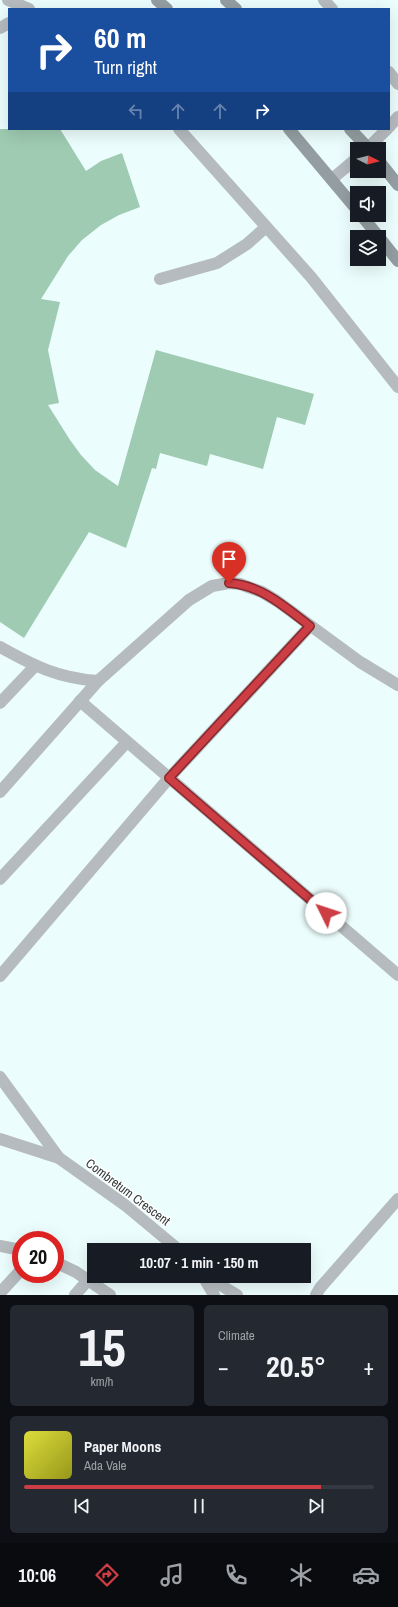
<!DOCTYPE html>
<meta charset="utf-8">
<style>
:root{--surface:#171b24;--page:#242831;--text:#f1f3f6;--muted:#9ea1a6;--line:#363941;--accent:#cd3d44}
body{margin:0;font-family:"Archivo Narrow",sans-serif;background:var(--page);color:var(--text);height:100vh;display:flex;flex-direction:column;font-size:15px;white-space:nowrap}
*{box-sizing:border-box;margin:0}
p{font-size:13px;color:var(--muted)}
.icon{flex:none;width:22px;height:22px;fill:none;stroke:currentColor;stroke-width:2;stroke-linecap:round;stroke-linejoin:round}
.map{position:relative;height:1295px;overflow:hidden}
.sheet{display:flex;flex-direction:column;gap:10px;padding:10px;background:#0d0f14;flex:1}
.sheet>*{flex:none}
.guide{position:absolute;left:8px;top:8px;width:382px;height:122px;border-radius:0px;box-shadow:0 4px 16px #0002;background:#1a4fa0;color:#fff;overflow:hidden}
.needle{width:26px;rotate:96deg}
.tools{position:absolute;left:350px;top:142px;display:grid;gap:8px}
.tools a{display:grid;place-items:center;width:36px;height:36px;border-radius:0px;background:var(--surface);box-shadow:0 4px 16px #0002;font-size:20px}
.speed{position:absolute;left:12px;top:1231px;display:flex;gap:8px;font-size:20px;font-weight:700;text-align:center}
.speed>*{display:grid;place-content:center;width:52px;height:52px;border-radius:50%;background:var(--surface);box-shadow:0 4px 16px #0002;line-height:1}
.speed .limit{border:6px solid #d22;background:#fff;color:#111}
.pin{position:absolute;display:grid;place-items:center;width:34px;height:34px;color:#fff;margin:-41px -17px;border-radius:50% 50% 50% 0;rotate:-45deg;box-shadow:0 0 4px #0007}
.pin .icon{rotate:45deg}
.me{position:absolute;width:44px;margin:-22px;rotate:311deg;stroke-linejoin:round;filter:drop-shadow(0 0 3px #0008)}
.turn{display:flex;align-items:center;gap:14px;height:84px;padding:0 20px;font-size:18px}
.turn .icon{width:52px;height:52px;stroke-width:2.5}
.turn b{display:block;font-size:28px;line-height:34px}
.lanes{display:flex;align-items:center;height:38px;padding:0 20px;background:#0003;justify-content:center;gap:20px;direction:ltr}
.lanes .off{opacity:.35}
.big{font-size:30px;font-weight:700;line-height:1.1}
.sheet .widget{flex:1;display:flex;flex-direction:column;justify-content:center;gap:6px;min-width:0;padding:0 14px;border-radius:6px;background:var(--page)}
.sheet .dial{align-items:center;gap:0}
.dial b{font-size:52px;line-height:1}
.song{display:flex;align-items:center;gap:12px}
.cover{width:48px;height:48px;border-radius:6px;background:linear-gradient(135deg,hsl(60 70% 55%),hsl(60 70% 35%))}
.played{height:4px;border-radius:2px;background:linear-gradient(90deg,var(--accent) 85%,var(--line) 85%)}
.keys{display:flex;justify-content:space-around;direction:ltr}
.heat{display:flex;justify-content:space-between;align-items:center;font-size:22px;direction:ltr}
.sheet .tiles{flex:1;display:grid;gap:10px;grid-template-columns:1fr 1fr}
.widget:last-child{grid-column:span 2}
.trip{position:absolute;left:87px;top:1243px;width:224px;height:40px;border-radius:0px;background:var(--surface);box-shadow:0 4px 16px #0002;font-weight:700;line-height:40px;text-align:center}
.dock{display:flex;height:64px;justify-content:space-around;align-items:center;background:#090b0e;color:var(--muted)}
.dock .icon{width:28px;height:28px}
.dock .active{color:var(--accent)}
.dock b{font-size:18px;color:var(--text)}
.map>svg:first-child{display:block}
.building{fill:#9ecbb1}
.lines{fill:none;stroke-linecap:round;stroke-linejoin:round}
.lane{stroke:#b5bbbf;stroke-width:12}
.street{stroke:#b5bbbf;stroke-width:12}
.secondary{stroke:#949ea2;stroke-width:12}
.route-casing{stroke:#85282c;stroke-width:10}
.route{stroke:#cd3d44;stroke-width:7}
.labels{text-anchor:middle;dominant-baseline:central;stroke-width:3;stroke-linejoin:round;paint-order:stroke}
.street-label{font-size:13px;fill:#343b3b;stroke:#fff}
</style>
<div class="map">
<svg width="398" height="1295" viewBox="0 0 398 1295">
<rect width="100%" height="100%" fill="#ebfdfc"/>
<path class="building" d="M 0,129 L 60,129 L 86,171 L 101,161 L 122,153 L 140,207 L 119,215 L 101,225 L 82,240 L 68,256 L 41,299 L 60,302 L 48,350 L 59,403 L 48,405 L 70,440 L 81,455 L 95,470 L 118,486 L 156,350 L 314,394 L 305,425 L 277,417 L 263,469 L 210,454 L 207,466 L 160,453 L 156,469 L 152,468 L 126,548 L 89,532 L 24,638 L 0,622 Z"/>
<g class="lines">
<g class="lane">
<path d="M 8,0 L 29,9"/>
<path d="M 324,0 L 332,9"/>
<path d="M 0,28 L 9,23"/>
<path d="M 389,72 L 398,84"/>
<path d="M 389,127 L 398,117"/>
<path d="M 179,129 L 311,277 L 398,387"/>
<path d="M 367,149 L 387,129"/>
<path d="M 332,179 L 357,158"/>
<path d="M 160,279 L 217,263 L 247,244 L 266,227"/>
<path d="M 0,647 C 34,666 58,678 98,681"/>
<path d="M 80,701 L 398,975"/>
<path d="M 0,703 L 35,666"/>
<path d="M 0,792 L 98,681 L 189,600 L 212,586 L 229,583 L 240,584 L 262,592 L 277,601 L 360,662 L 398,685"/>
<path d="M 0,879 L 127,742"/>
<path d="M 0,976 L 169,778 L 310,626"/>
<path d="M 0,1246 L 21,1250"/>
<path d="M 55,1262 L 76,1272 L 110,1295"/>
<path d="M 0,1293 L 21,1270"/>
<path d="M 75,1295 L 88,1280"/>
<path d="M 316,1295 L 320,1288 L 398,1199"/>
</g>
<g class="street">
<path d="M 0,1077 L 59,1158"/>
<path d="M 0,1139 L 59,1158 L 125,1205 L 179,1250"/>
<path d="M 203,1276 L 214,1295"/>
<path d="M 206,1276 L 237,1295"/>
</g>
<g class="secondary">
<path d="M 157,0 L 167,9"/>
<path d="M 226,0 L 236,9"/>
<path d="M 289,129 L 357,210"/>
<path d="M 350,129 L 369,149"/>
<path d="M 379,161 L 398,185"/>
<path d="M 361,215 L 379,237"/>
<path d="M 379,237 L 398,261"/>
</g>
</g>
<g class="lines">
<defs>
<path id="route" d="M 229,583 C 261,585 285,607 310,626 L 169,778 L 326,913"/>
</defs>
<use href="#route" class="route-casing"/>
<use href="#route" class="route"/>
</g>
<g class="labels">
<g class="street-label">
<text transform="translate(128 1192) rotate(37)">Combretum Crescent</text>
</g>
</g>
</svg>
<div class="tools">
<a><svg class="needle" viewBox="-14 -14 28 28"><path d="M0-13l5 13h-10z" fill="#e53935"/><path d="M0 13l5-13h-10z" fill="#9ea1a6"/></svg></a>
<a><svg class="icon" aria-label="sound" viewBox="0 0 24 24"><path d="M4 9h4l5-4v14l-5-4H4zM17 9q2 3 0 6"/></svg></a>
<a><svg class="icon" aria-label="layers" viewBox="0 0 24 24"><path d="M12 4l9 5-9 5-9-5zM3 14l9 5 9-5"/></svg></a>
</div>
<div class="speed"><div class="limit">20</div></div>
<div class="pin" style="left:229px;top:583px;background:#d93025"><svg class="icon" aria-label="arrive" viewBox="0 0 24 24"><path d="M6 21V4h12l-3 4 3 4H6"/></svg></div>
<svg class="me" style="left:326px;top:913px" viewBox="-20 -20 40 40"><circle r="19" fill="#fff"/><path d="M0-13L10 11 0 6-10 11z" fill="#cd3d44"/></svg>
<div class="trip">10:07 · 1 min · 150 m</div>
<div class="guide">
<div class="turn"><svg class="icon" aria-label="right" viewBox="0 0 24 24"><path d="M7 20v-9h11M14 6l5 5-5 5"/></svg><div><b>60 m</b>Turn right</div></div>
<div class="lanes"><svg class="icon off" aria-label="left" viewBox="0 0 24 24"><path d="M17 20v-9H6M10 6l-5 5 5 5"/></svg><svg class="icon off" aria-label="ahead" viewBox="0 0 24 24"><path d="M12 20V5M6 11l6-6 6 6"/></svg><svg class="icon off" aria-label="ahead" viewBox="0 0 24 24"><path d="M12 20V5M6 11l6-6 6 6"/></svg><svg class="icon" aria-label="right" viewBox="0 0 24 24"><path d="M7 20v-9h11M14 6l5 5-5 5"/></svg></div>
</div>
</div>
<section class="sheet">
<div class="tiles">
<div class="widget dial"><b>15</b><p>km/h</p></div>
<div class="widget"><p>Climate</p>
<div class="heat"><a>−</a><b class="big">20.5°</b><a>+</a></div>
</div>
<div class="widget">
<div class="song"><i class="cover"></i><div><b>Paper Moons</b><p>Ada Vale</p></div></div>
<div class="played"></div>
<div class="keys"><svg class="icon" aria-label="previous" viewBox="0 0 24 24"><path d="M18 5L8 12l10 7zM5 5v14"/></svg><svg class="icon" aria-label="pause" viewBox="0 0 24 24"><path d="M8 5v14M16 5v14"/></svg><svg class="icon" aria-label="next" viewBox="0 0 24 24"><path d="M6 5l10 7-10 7zM19 5v14"/></svg></div>
</div>
</div>
</section>
<nav class="dock">
<b>10:06</b>
<svg class="icon active" aria-label="directions" viewBox="0 0 24 24"><path d="M12 3l9 9-9 9-9-9zM9 14v-3h6M13 9l2 2-2 2"/></svg>
<svg class="icon" aria-label="music" viewBox="0 0 24 24"><path d="M9 18V5l10-2v13"/><circle cx="6" cy="18" r="3"/><circle cx="16" cy="16" r="3"/></svg>
<svg class="icon" aria-label="phone" viewBox="0 0 24 24"><path d="M5 4h4l2 5-3 2q2 4 5 5l2-3 5 2v4C11 20 4 13 5 4z"/></svg>
<svg class="icon" aria-label="climate" viewBox="0 0 24 24"><path d="M12 3v18M4 7l16 10M4 17L20 7"/></svg>
<svg class="icon" aria-label="car" viewBox="0 0 24 24"><path d="M5 17H2v-5l4-1 3-4h7l3 4 3 1v5h-3M9 17h6M6 11h13"/><circle cx="7" cy="17" r="2"/><circle cx="17" cy="17" r="2"/></svg>
</nav>
